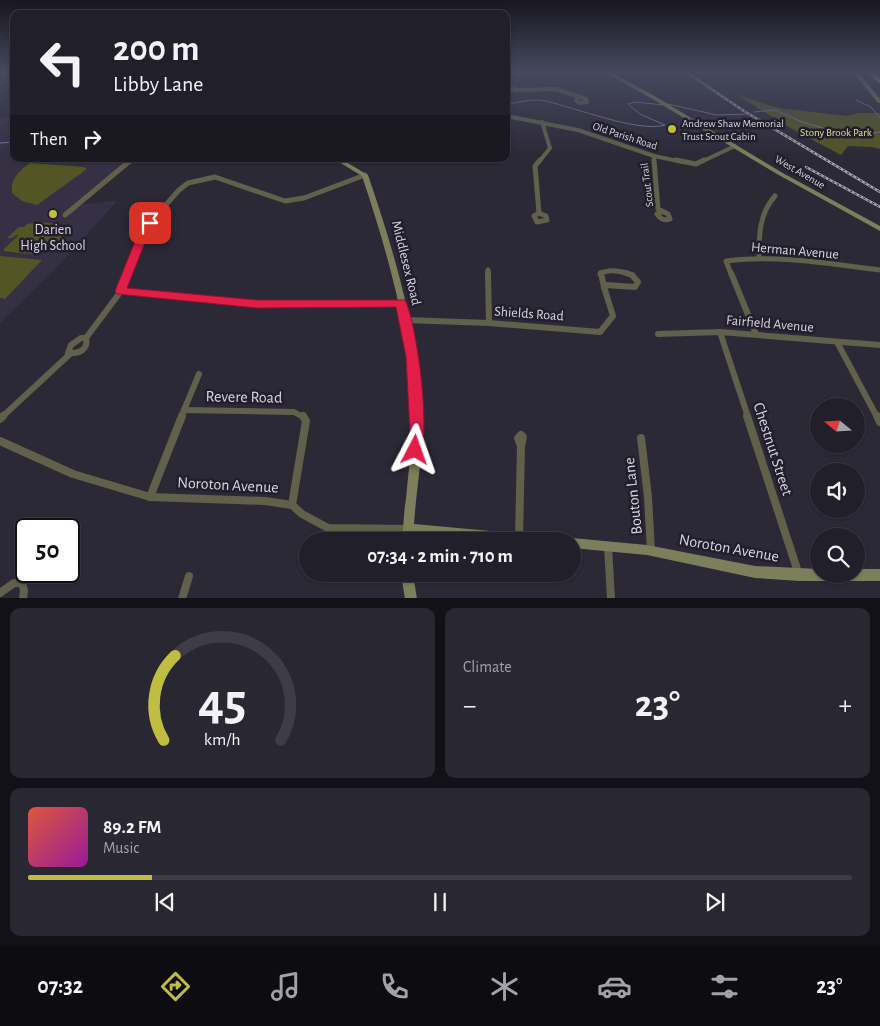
<!DOCTYPE html>
<meta charset="utf-8">
<style>
:root{--surface:#211f29;--page:#292731;--text:#f1f3f6;--muted:#a2a2a8;--line:#3e3d46;--accent:#bfbe41}
body{margin:0;font-family:"Alegreya Sans",sans-serif;background:var(--page);color:var(--text);height:100vh;display:flex;flex-direction:column;font-size:19px;white-space:nowrap}
*{box-sizing:border-box;margin:0}
p{font-size:16px;color:var(--muted)}
.icon{flex:none;width:28px;height:28px;fill:none;stroke:currentColor;stroke-width:2;stroke-linecap:round;stroke-linejoin:round}
.map{position:relative;height:598px;overflow:hidden}
.details{display:flex;flex-direction:column;gap:10px;padding:10px;background:#121117;flex:1}
.details>*{flex:none}
.banner{position:absolute;left:10px;top:10px;width:500px;height:152px;border-radius:10px;box-shadow:0 1px 4px #0004,0 0 0 1px var(--line);background:#211f29;color:var(--text);overflow:hidden}
.needle{width:32px;rotate:288deg}
.controls{position:absolute;left:810px;top:398px;display:grid;gap:10px}
.controls a{display:grid;place-items:center;width:55px;height:55px;border-radius:50%;background:var(--surface);box-shadow:0 1px 4px #0004,0 0 0 1px var(--line);font-size:25px}
.speed{position:absolute;left:15px;top:518px;display:flex;gap:10px;font-size:25px;font-weight:700;text-align:center}
.speed>*{display:grid;place-content:center;width:65px;height:65px;border-radius:50%;background:var(--surface);box-shadow:0 1px 4px #0004,0 0 0 1px var(--line);line-height:1}
.speed .limit{border:2px solid #111;border-radius:8px;background:#fff;color:#111}
.pin{position:absolute;display:grid;place-items:center;width:42px;height:42px;color:#fff;margin:-21px;border-radius:10px;box-shadow:0 2px 8px #0006}
.me{position:absolute;width:55px;margin:-28px;rotate:4deg;stroke-linejoin:round;filter:drop-shadow(0 0 4px #0008)}
.turn{display:flex;align-items:center;gap:18px;height:105px;padding:0 20px;font-size:22px}
.turn .icon{width:65px;height:65px;stroke-width:2.5}
.turn b{display:block;font-size:35px;line-height:42px}
.then{display:flex;align-items:center;height:48px;padding:0 20px;background:#0003;gap:10px;font-size:19px}
.big{font-size:38px;font-weight:700;line-height:1.1}
.details .tile{flex:1;display:flex;flex-direction:column;justify-content:center;gap:8px;min-width:0;padding:0 18px;border-radius:10px;background:var(--page)}
.details .dial{align-items:center;gap:0}
.dial svg{height:130px;overflow:visible;fill:none;stroke:var(--line);stroke-width:7;stroke-linecap:round;text-anchor:middle}
.dial text{fill:var(--text);stroke:none}
.song{display:flex;align-items:center;gap:15px}
.cover{width:60px;height:60px;border-radius:8px;background:linear-gradient(135deg,hsl(10 70% 55%),hsl(300 70% 35%))}
.played{height:5px;border-radius:2px;background:linear-gradient(90deg,var(--accent) 15%,var(--line) 15%)}
.keys{display:flex;justify-content:space-around;direction:ltr}
.heat{display:flex;justify-content:space-between;align-items:center;font-size:28px;direction:ltr}
.details .tiles{flex:1;display:grid;gap:10px;grid-template-columns:1fr 1fr}
.tile:last-child{grid-column:span 2}
.trip{position:absolute;left:299px;top:532px;width:282px;height:50px;border-radius:25px;background:var(--surface);box-shadow:0 1px 4px #0004,0 0 0 1px var(--line);font-weight:700;line-height:50px;text-align:center}
.tabs{display:flex;height:80px;justify-content:space-around;align-items:center;background:#0d0c10;color:var(--muted)}
.tabs .icon{width:35px;height:35px}
.tabs .on{color:var(--accent)}
.tabs b{font-size:22px;color:var(--text)}
.map>svg:first-child{display:block}
.built{fill:#363044}
.green{fill:#545524}
.lines{fill:none;stroke-linecap:round;stroke-linejoin:round}
.stream{stroke:#7f72a2;stroke-width:1}
.street-far3{stroke:#60604b;stroke-width:4}
.street-far2{stroke:#60604b;stroke-width:5}
.street-far1{stroke:#60604b;stroke-width:6}
.street{stroke:#60604b;stroke-width:8}
.secondary{fill:#7d7e5b;fill-rule:evenodd}
.highway{fill:#a8a973;fill-rule:evenodd}
.rail-casing{stroke:#aaa7b2;stroke-width:2.5}
.rail{stroke:#221f2c;stroke-width:1;stroke-dasharray:2.5;stroke-linecap:butt}
.route{fill:#e11d48;stroke:#92132f}
.poi-dot{fill:#bfbe41;stroke:#221f2c;stroke-width:2}
.labels{text-anchor:middle;dominant-baseline:central;stroke-width:5;stroke-linejoin:round;paint-order:stroke}
.far-poi-label{font-size:11px;fill:#d8d5df;stroke:#221f2c;text-anchor:start}
.far-park-label{font-size:11px;fill:#e0e28f;stroke:#221f2c}
.far-street-label{font-size:11px;fill:#d8d5df;stroke:#221f2c}
.poi-label{font-size:14px;fill:#d8d5df;stroke:#221f2c}
.street-label{font-size:14px;fill:#d8d5df;stroke:#221f2c}
.near-street-label{font-size:16px;fill:#d8d5df;stroke:#221f2c}
</style>
<div class="map">
<svg width="880" height="599" viewBox="0 0 880 599">
<rect width="100%" height="100%" fill="#2c2937"/>
<path class="built" d="M 14,111 L 14,159 L 129,159 L 76,205 L 117,201 L 59,265 L 0,323 L 0,119 L 3,119 Z"/>
<g class="green">
<path d="M 737,95 L 778,108 L 847,116 L 859,113 L 880,113 L 880,149 L 872,147 L 848,146 L 841,155 L 792,129 Z"/>
<path d="M 30,163 L 84,167 L 87,169 L 37,205 L 22,201 L 12,193 C 10,179 19,171 30,163 Z"/>
<path d="M 41,222 L 56,224 L 61,229 C 63,235 61,239 56,243 C 42,259 23,253 4,251 L 4,249 L 19,235 L 16,235 L 12,238 L 7,238 L 19,227 L 24,227 L 27,224 Z"/>
<path d="M 0,256 L 42,260 L 5,299 L 0,298 Z"/>
</g>
<g class="lines">
<g class="stream">
<path d="M 856,100 L 871,107 L 880,118"/>
<path d="M 506,104 C 518,103 533,98 545,101 C 574,107 638,133 665,125 L 640,114 L 628,104 L 636,102 L 663,105"/>
<path d="M 668,104 L 717,115 L 747,114"/>
<path d="M 754,112 L 775,110 L 802,122 L 826,129 L 860,137 L 870,137 L 873,133 L 880,132"/>
<path d="M 0,143 L 14,142"/>
</g>
<g class="street-far3">
<path d="M 506,88 L 519,90 L 556,89 L 586,99 L 587,102 L 579,103 L 576,100 L 577,98"/>
<path d="M 506,116 L 578,130 L 654,156 L 683,162"/>
<path d="M 654,156 L 654,162"/>
<path d="M 130,162 L 133,159"/>
<path d="M 539,162 L 550,148 L 542,122"/>
<path d="M 701,162 L 735,146"/>
</g>
<g class="street-far2">
<path d="M 654,160 L 658,209 L 668,214 L 670,219 C 664,221 660,219 657,214 L 662,212"/>
<path d="M 676,160 L 696,164 L 704,160"/>
<path d="M 539,213 L 546,216 L 547,220 L 537,222 L 534,216 Z"/>
<path d="M 539,213 L 535,166 L 540,160"/>
<path d="M 65,215 L 131,160"/>
<path d="M 759,258 C 759,235 759,214 775,196"/>
<path d="M 488,270 L 488,274"/>
<path d="M 128,274 L 143,235 L 150,223 L 179,190 L 188,183 L 215,177 L 285,201 L 304,198 L 365,175"/>
<path d="M 600,274 C 608,269 620,271 629,274"/>
<path d="M 731,274 L 726,261 C 778,254 829,264 880,270"/>
</g>
<g class="street-far1">
<path d="M 488,273 L 489,323"/>
<path d="M 601,273 L 604,287"/>
<path d="M 731,273 L 756,334"/>
<path d="M 604,287 L 606,285 L 635,287 L 638,282 L 632,275 L 626,273"/>
<path d="M 121,291 L 257,304 L 401,303"/>
<path d="M 405,320 L 489,323 L 600,332 L 613,316 L 604,287"/>
<path d="M 720,332 L 748,417"/>
<path d="M 658,334 L 720,332 L 880,345"/>
<path d="M 81,338 L 86,338 C 89,350 78,354 68,353 L 71,345 Z"/>
<path d="M 86,338 L 121,291 L 128,273"/>
<path d="M 837,342 L 877,417"/>
<path d="M 184,410 L 199,374"/>
<path d="M 2,417 L 70,354"/>
<path d="M 181,417 L 184,410 L 294,412 L 303,417"/>
</g>
<g class="street">
<path d="M 747,416 L 799,575"/>
<path d="M 877,416 L 880,422"/>
<path d="M 0,419 L 3,416"/>
<path d="M 521,435 L 523,437 L 521,446 L 518,438 Z"/>
<path d="M 641,438 L 648,497 L 651,551"/>
<path d="M 0,441 L 73,474 L 150,497 L 265,501 L 292,505 L 302,514 L 328,528 L 408,529"/>
<path d="M 150,497 L 182,416"/>
<path d="M 292,505 L 306,421 L 303,416"/>
<path d="M 519,539 L 521,446"/>
<path d="M 608,546 L 611,599"/>
<path d="M 0,593 L 14,583 L 22,583 L 24,590 L 23,599"/>
<path d="M 182,599 L 189,576"/>
</g>
<g class="secondary">
<path d="M 604,72 L 610,72 L 653,95 L 781,172 L 880,226 L 880,231 L 777,174 L 649,97 Z"/>
<path d="M 853,72 L 858,72 L 880,99 L 880,103 L 878,103 Z"/>
<path d="M 334,159 L 341,159 L 368,175 C 396,257 421,342 422,430 C 422,461 416,493 414,524 L 547,536 L 551,537 L 552,541 L 488,541 L 414,535 L 413,541 L 403,541 L 403,529 C 404,519 404,509 406,499 C 409,465 414,433 412,399 C 408,323 386,248 362,176 Z"/>
<path d="M 572,538 L 647,545 L 755,566 L 819,569 L 819,574 L 856,574 L 856,569 L 880,569 L 880,581 L 799,581 L 755,578 L 647,555 L 572,548 L 572,541 L 567,541 L 568,539 Z"/>
<path d="M 401,574 L 413,574 L 417,599 L 405,599 Z"/>
</g>
<path class="highway" d="M 866,72 L 873,72 L 880,79 L 880,84 Z"/>
<defs>
<g id="rail">
<path d="M 686,72 L 744,111 L 880,192"/>
<path d="M 806,167 L 880,207"/>
</g>
</defs>
<use href="#rail" class="rail-casing"/>
<use href="#rail" class="rail"/>
</g>
<linearGradient id="sky" x2="0" y2="1"><stop stop-color="#18171e"/><stop offset="0.46" stop-color="#45495e"/><stop offset="1" stop-color="#45495e" stop-opacity="0"/></linearGradient>
<rect width="880" height="156" fill="url(#sky)"/>
<path class="route" d="M 150,220 L 155,223 L 148,235 L 127,288 L 257,300 L 405,300 C 417,324 431,431 420,455 L 415,457 L 410,455 L 408,450 L 410,431 L 406,357 L 396,307 L 257,308 L 117,294 L 115,291 L 138,234 L 147,221 Z"/>
<g class="poi-dot">
<circle cx="672" cy="129" r="5"/>
<circle cx="53" cy="214" r="5"/>
</g>
<g class="labels">
<g class="far-poi-label">
<text x="682" y="123">Andrew Shaw Memorial<tspan x="682" dy="13">Trust Scout Cabin</tspan></text>
</g>
<g class="far-park-label">
<text x="836" y="132">Stony Brook Park</text>
</g>
<g class="far-street-label">
<text transform="translate(625 136) rotate(18)">Old Parish Road</text>
<text transform="translate(800 172) rotate(30)">West Avenue</text>
<text transform="translate(647 185) rotate(-97)">Scout Trail</text>
</g>
<g class="poi-label">
<text x="53" y="230">Darien<tspan x="53" dy="16">High School</tspan></text>
</g>
<g class="street-label">
<text transform="translate(795 251) rotate(5)">Herman Avenue</text>
<text transform="translate(406 263) rotate(76)">Middlesex Road</text>
<text transform="translate(529 314) rotate(4)">Shields Road</text>
<text transform="translate(770 324) rotate(5)">Fairfield Avenue</text>
</g>
<g class="near-street-label">
<text transform="translate(244 397) rotate(1)">Revere Road</text>
<text transform="translate(773 449) rotate(72)">Chestnut Street</text>
<text transform="translate(228 485) rotate(3)">Noroton Avenue</text>
<text transform="translate(633 496) rotate(-96)">Bouton Lane</text>
<text transform="translate(729 548) rotate(10)">Noroton Avenue</text>
</g>
</g>
</svg>
<div class="controls">
<a><svg class="needle" viewBox="-14 -14 28 28"><path d="M0-13l5 13h-10z" fill="#e53935"/><path d="M0 13l5-13h-10z" fill="#a2a2a8"/></svg></a>
<a><svg class="icon" aria-label="sound" viewBox="0 0 24 24"><path d="M4 9h4l5-4v14l-5-4H4zM17 9q2 3 0 6"/></svg></a>
<a><svg class="icon" aria-label="search" viewBox="0 0 24 24"><circle cx="10" cy="10" r="6"/><path d="M15 15l6 6"/></svg></a>
</div>
<div class="speed"><div class="limit">50</div></div>
<div class="pin" style="left:150px;top:223px;background:#d93025"><svg class="icon" aria-label="arrive" viewBox="0 0 24 24"><path d="M6 21V4h12l-3 4 3 4H6"/></svg></div>
<svg class="me" style="left:415px;top:450px" viewBox="-20 -20 40 40"><path d="M0-17L14 15 0 8-14 15z" fill="#e11d48" stroke="#fff" stroke-width="4"/></svg>
<div class="trip">07:34 · 2 min · 710 m</div>
<div class="banner">
<div class="turn"><svg class="icon" aria-label="left" viewBox="0 0 24 24"><path d="M17 20v-9H6M10 6l-5 5 5 5"/></svg><div><b>200 m</b>Libby Lane</div></div>
<div class="then">Then<svg class="icon" aria-label="right" viewBox="0 0 24 24"><path d="M7 20v-9h11M14 6l5 5-5 5"/></svg></div>
</div>
</div>
<section class="details">
<div class="tiles">
<div class="tile dial"><svg viewBox="0 0 100 80">
<path d="M14 69A42 42 0 1 1 86 69"/>
<path d="M14 69A42 42 0 0 1 21 17" stroke="#bfbe41"/>
<text x="50" y="56" font-size="32" font-weight="700">45</text>
<text x="50" y="72" font-size="11">km/h</text>
</svg></div>
<div class="tile"><p>Climate</p>
<div class="heat"><a>−</a><b class="big">23°</b><a>+</a></div>
</div>
<div class="tile">
<div class="song"><i class="cover"></i><div><b>89.2 FM</b><p>Music</p></div></div>
<div class="played"></div>
<div class="keys"><svg class="icon" aria-label="previous" viewBox="0 0 24 24"><path d="M18 5L8 12l10 7zM5 5v14"/></svg><svg class="icon" aria-label="pause" viewBox="0 0 24 24"><path d="M8 5v14M16 5v14"/></svg><svg class="icon" aria-label="next" viewBox="0 0 24 24"><path d="M6 5l10 7-10 7zM19 5v14"/></svg></div>
</div>
</div>
</section>
<nav class="tabs">
<b>07:32</b>
<svg class="icon on" aria-label="directions" viewBox="0 0 24 24"><path d="M12 3l9 9-9 9-9-9zM9 14v-3h6M13 9l2 2-2 2"/></svg>
<svg class="icon" aria-label="music" viewBox="0 0 24 24"><path d="M9 18V5l10-2v13"/><circle cx="6" cy="18" r="3"/><circle cx="16" cy="16" r="3"/></svg>
<svg class="icon" aria-label="phone" viewBox="0 0 24 24"><path d="M5 4h4l2 5-3 2q2 4 5 5l2-3 5 2v4C11 20 4 13 5 4z"/></svg>
<svg class="icon" aria-label="climate" viewBox="0 0 24 24"><path d="M12 3v18M4 7l16 10M4 17L20 7"/></svg>
<svg class="icon" aria-label="car" viewBox="0 0 24 24"><path d="M5 17H2v-5l4-1 3-4h7l3 4 3 1v5h-3M9 17h6M6 11h13"/><circle cx="7" cy="17" r="2"/><circle cx="17" cy="17" r="2"/></svg>
<svg class="icon" aria-label="filters" viewBox="0 0 24 24"><path d="M4 7h16M4 17h16"/><circle cx="9" cy="7" r="2"/><circle cx="15" cy="17" r="2"/></svg>
<b>23°</b>
</nav>
